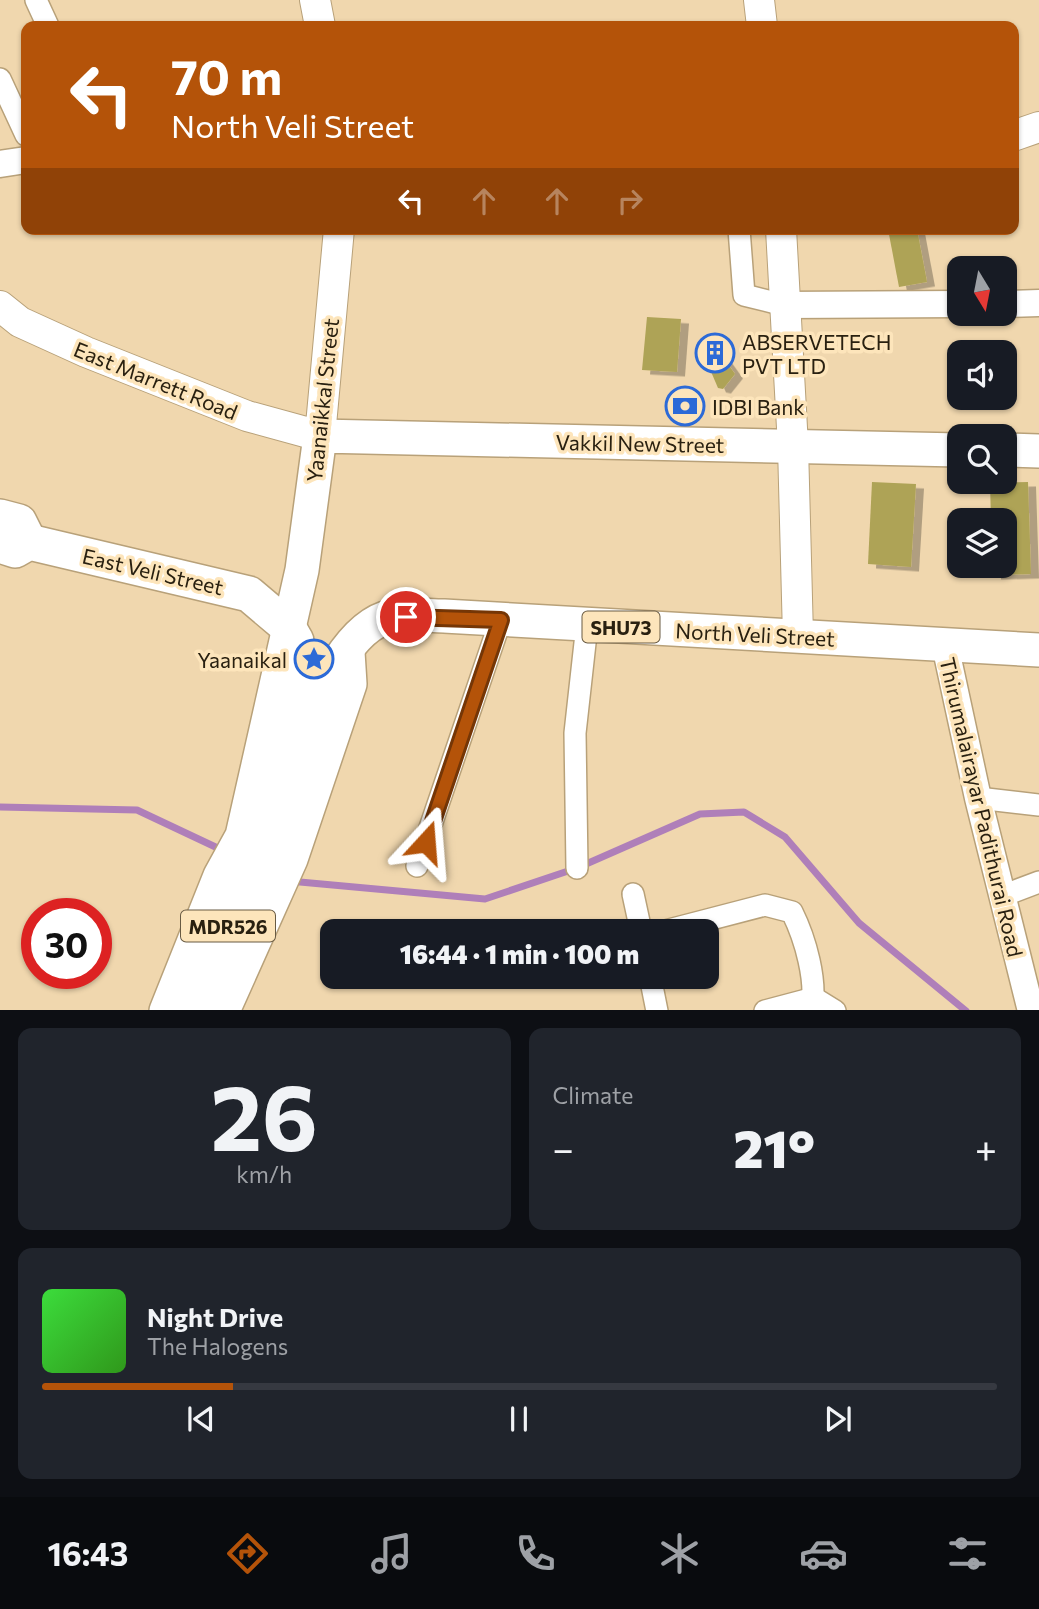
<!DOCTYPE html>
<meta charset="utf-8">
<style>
:root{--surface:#171b24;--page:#20242c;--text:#f1f3f6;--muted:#9ea1a6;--line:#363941;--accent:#b45309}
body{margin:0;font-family:Commissioner,sans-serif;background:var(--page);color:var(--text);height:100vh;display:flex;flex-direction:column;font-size:26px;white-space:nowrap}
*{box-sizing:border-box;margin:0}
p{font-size:23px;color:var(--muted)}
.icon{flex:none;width:38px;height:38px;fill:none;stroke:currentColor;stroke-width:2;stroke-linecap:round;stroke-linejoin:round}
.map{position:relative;height:1010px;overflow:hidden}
.details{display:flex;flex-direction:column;gap:18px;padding:18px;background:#0d0f14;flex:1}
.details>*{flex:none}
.hud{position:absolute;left:21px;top:21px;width:998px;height:214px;border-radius:14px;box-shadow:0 2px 5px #0004;background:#b45309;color:#fff;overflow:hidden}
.needle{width:46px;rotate:170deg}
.controls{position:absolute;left:947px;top:256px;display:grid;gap:14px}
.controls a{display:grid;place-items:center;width:70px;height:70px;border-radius:14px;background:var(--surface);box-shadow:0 2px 5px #0004;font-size:35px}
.speed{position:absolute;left:21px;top:898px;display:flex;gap:14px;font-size:35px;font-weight:700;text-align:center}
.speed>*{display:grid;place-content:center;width:91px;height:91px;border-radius:50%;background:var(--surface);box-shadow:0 2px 5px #0004;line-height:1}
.speed .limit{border:10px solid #d22;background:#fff;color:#111}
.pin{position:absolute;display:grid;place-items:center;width:60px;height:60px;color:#fff;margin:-30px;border:4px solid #fff;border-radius:50%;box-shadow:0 2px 7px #0007}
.me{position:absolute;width:77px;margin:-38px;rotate:19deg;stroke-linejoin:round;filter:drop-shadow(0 0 5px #0008)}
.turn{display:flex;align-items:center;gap:24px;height:147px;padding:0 35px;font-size:32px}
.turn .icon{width:91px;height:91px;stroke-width:2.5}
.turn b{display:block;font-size:49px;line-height:60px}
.lanes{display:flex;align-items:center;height:66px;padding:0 35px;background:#0003;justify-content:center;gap:35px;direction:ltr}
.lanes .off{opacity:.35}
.big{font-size:52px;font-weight:800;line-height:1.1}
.details .widget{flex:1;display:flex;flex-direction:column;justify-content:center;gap:10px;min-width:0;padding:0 24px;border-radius:14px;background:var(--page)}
.details .dial{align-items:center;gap:0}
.dial b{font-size:91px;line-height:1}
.song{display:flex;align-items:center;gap:21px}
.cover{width:84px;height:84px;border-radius:10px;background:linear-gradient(135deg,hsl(120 70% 55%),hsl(110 70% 35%))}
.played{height:7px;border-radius:4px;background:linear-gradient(90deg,var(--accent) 20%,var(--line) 20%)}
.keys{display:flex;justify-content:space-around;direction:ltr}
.heat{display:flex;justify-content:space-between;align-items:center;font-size:38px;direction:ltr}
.details .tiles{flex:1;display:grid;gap:18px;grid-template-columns:1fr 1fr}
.widget:last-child{grid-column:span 2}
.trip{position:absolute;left:320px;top:919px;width:399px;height:70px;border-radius:14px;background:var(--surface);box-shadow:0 2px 5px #0004;font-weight:800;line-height:70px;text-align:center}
.tabs{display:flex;height:112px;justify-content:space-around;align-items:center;background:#090b0e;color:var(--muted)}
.tabs .icon{width:49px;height:49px}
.tabs .current{color:var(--accent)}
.tabs b{font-size:32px;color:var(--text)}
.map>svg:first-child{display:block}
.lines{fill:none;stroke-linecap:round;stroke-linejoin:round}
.stream{stroke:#af7fb9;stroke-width:7}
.building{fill:#aea356;filter:url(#shadow)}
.minor-casing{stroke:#b8a179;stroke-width:24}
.tertiary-casing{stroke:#b8a179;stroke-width:29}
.secondary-casing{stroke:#b8a179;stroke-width:32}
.primary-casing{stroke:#b8a179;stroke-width:36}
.trunk-casing{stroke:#b8a179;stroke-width:38}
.minor{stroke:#fff;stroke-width:21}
.tertiary{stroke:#fff;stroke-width:26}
.secondary{stroke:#fff;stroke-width:30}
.primary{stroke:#fff;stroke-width:33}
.trunk{stroke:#fff;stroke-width:35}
.route-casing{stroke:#753606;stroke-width:18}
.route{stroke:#b45309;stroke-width:12}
.labels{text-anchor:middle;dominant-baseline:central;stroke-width:7;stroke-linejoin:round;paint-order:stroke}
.shield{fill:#fde5bb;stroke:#695b43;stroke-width:2}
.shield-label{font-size:19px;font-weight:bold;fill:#292010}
.poi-label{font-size:21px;fill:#292010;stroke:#fde5bb;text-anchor:start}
.street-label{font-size:21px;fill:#292010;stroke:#fde5bb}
</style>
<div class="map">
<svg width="1039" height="1011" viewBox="0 0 1039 1011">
<defs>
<filter id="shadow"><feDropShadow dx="8" dy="4.5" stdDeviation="0" flood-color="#0004"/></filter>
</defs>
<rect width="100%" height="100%" fill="#f0d7ae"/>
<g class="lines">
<g class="stream">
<path d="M 0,807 L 137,810 L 224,851"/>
<path d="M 289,881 L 485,899 L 577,868 L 700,814 L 744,812 L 785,837 L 859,923 L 966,1011"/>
</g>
</g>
<g class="building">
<path d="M 888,229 L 917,229 L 927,282 L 899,287 Z"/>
<path d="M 647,317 L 681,319 L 677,372 L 642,370 Z"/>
<path d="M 710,339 L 735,374 L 723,389 L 718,388 L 709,367 Z"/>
<path d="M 872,482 L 916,484 L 911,567 L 868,564 Z"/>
<path d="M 1028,482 L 1031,574 L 993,575 L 993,565 L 1004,565 L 1004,520 L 991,520 L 990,483 Z"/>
</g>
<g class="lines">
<defs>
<g id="minor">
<path d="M 36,0 L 48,26"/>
<path d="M 0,79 L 26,135"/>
<path d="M 739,229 L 744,295 L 784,305"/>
<path d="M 978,798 L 1039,805"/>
<path d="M 417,866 L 501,619"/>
<path d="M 577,868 L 575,733 L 587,625"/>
<path d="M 633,894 L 641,931"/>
<path d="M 1002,896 L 1039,882"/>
<path d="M 665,931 L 765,905 L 792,912 C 805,938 818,982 811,1011"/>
<path d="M 650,976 L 657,1011"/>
<path d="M 765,1011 L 814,998 L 835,1011"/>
</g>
<g id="tertiary">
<path d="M 0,164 L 26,160"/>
<path d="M 1004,304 L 1039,303"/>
<path d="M 784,305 L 959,304"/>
<path d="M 945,645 L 978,798 L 1031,1011"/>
</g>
<g id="secondary">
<path d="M 315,0 L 320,26"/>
<path d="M 759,0 L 762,26"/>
<path d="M 1013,136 L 1039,127"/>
<path d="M 781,229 L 793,446 L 798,636"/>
<path d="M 0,306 L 20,322 L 86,352 L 247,416 L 320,436 L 339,229"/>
</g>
<g id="primary">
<path d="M 1004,450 L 1039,451"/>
<path d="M 292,761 C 309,719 339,634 385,618 C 401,612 427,616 444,616 L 1039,650"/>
<path d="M 166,1011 L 220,876 L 242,836 L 302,570 L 320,436 L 959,450"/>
<path d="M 223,1011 L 291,859 L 350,684 L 348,652"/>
</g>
<g id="trunk">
<path d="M 0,517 L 19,522 L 29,542"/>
<path d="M 0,545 L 15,550 L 29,542 L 249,594 L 288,627 L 296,641 L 289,768 L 264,842 L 194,1011"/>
</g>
</defs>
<use href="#minor" class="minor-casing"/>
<use href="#tertiary" class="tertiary-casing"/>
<use href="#secondary" class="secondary-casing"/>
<use href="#primary" class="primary-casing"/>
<use href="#trunk" class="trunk-casing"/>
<use href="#minor" class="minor"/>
<use href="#tertiary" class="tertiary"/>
<use href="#secondary" class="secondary"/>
<use href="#primary" class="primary"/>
<use href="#trunk" class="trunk"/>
</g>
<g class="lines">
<defs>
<path id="route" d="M 406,617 L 501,620 L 426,842"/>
</defs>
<use href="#route" class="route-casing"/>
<use href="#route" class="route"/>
</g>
<defs>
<symbol id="building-ring" viewBox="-11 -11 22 22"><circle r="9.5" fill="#fde5bb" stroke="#2c6ad7" stroke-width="1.5"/><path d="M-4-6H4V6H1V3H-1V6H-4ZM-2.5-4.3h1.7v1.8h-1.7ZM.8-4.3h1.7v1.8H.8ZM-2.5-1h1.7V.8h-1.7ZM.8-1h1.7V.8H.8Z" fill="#2c6ad7"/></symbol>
<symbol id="bank-ring" viewBox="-11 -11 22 22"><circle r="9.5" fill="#fde5bb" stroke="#2c6ad7" stroke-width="1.5"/><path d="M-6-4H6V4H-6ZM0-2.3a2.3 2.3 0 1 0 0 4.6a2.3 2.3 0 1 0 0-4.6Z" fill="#2c6ad7"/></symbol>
<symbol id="sight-ring" viewBox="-11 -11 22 22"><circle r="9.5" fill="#fde5bb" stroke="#2c6ad7" stroke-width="1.5"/><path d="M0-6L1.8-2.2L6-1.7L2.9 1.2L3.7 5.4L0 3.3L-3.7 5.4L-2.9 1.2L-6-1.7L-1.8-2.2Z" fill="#2c6ad7"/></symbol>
</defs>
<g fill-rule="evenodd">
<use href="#building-ring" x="693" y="331" width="44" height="44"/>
<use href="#bank-ring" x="663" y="384" width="44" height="44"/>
<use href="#sight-ring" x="292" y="637" width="44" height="44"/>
</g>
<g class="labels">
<g class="shield">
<rect x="582.5" y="611.5" width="77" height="31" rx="5"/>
<rect x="181" y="910.5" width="94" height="31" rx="5"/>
</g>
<g class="shield-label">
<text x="621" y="627">SHU73</text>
<text x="228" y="926">MDR526</text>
</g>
<g class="poi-label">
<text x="742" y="341">ABSERVETECH<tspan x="742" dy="24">PVT LTD</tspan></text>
<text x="712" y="406">IDBI Bank</text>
<text x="287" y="659" text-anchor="end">Yaanaikal</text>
</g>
<g class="street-label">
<text transform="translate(156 380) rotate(22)">East Marrett Road</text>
<text transform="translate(322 400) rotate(-84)">Yaanaikkal Street</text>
<text transform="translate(640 443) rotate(1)">Vakkil New Street</text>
<text transform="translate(153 571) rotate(13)">East Veli Street</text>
<text transform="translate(755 634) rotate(3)">North Veli Street</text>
<text transform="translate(982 807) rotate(77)">Thirumalairayar Padithurai Road</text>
</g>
</g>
</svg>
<div class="controls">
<a><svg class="needle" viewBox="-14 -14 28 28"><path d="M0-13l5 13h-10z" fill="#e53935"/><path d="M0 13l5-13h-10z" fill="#9ea1a6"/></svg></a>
<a><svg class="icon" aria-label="sound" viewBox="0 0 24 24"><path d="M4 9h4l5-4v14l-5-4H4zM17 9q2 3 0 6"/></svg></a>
<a><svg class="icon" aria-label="search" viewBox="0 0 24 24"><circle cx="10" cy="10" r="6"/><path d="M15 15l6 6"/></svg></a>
<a><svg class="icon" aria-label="layers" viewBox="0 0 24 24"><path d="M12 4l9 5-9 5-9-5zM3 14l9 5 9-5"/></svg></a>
</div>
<div class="speed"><div class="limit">30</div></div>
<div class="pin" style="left:406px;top:617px;background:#d93025"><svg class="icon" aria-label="arrive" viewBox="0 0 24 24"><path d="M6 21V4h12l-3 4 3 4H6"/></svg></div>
<svg class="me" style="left:426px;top:842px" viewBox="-20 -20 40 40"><path d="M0-17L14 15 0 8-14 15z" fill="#b45309" stroke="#fff" stroke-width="4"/></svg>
<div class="trip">16:44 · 1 min · 100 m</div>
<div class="hud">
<div class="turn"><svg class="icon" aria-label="left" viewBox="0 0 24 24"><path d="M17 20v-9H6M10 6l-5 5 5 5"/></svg><div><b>70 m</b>North Veli Street</div></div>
<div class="lanes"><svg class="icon" aria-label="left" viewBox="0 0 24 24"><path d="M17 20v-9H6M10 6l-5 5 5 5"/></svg><svg class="icon off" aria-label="ahead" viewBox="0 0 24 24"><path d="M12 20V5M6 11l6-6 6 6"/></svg><svg class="icon off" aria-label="ahead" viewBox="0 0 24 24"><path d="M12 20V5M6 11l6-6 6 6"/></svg><svg class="icon off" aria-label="right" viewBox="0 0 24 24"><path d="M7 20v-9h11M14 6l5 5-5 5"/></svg></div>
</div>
</div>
<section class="details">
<div class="tiles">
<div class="widget dial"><b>26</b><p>km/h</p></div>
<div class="widget"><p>Climate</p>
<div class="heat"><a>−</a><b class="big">21°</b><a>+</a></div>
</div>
<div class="widget">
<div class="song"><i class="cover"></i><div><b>Night Drive</b><p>The Halogens</p></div></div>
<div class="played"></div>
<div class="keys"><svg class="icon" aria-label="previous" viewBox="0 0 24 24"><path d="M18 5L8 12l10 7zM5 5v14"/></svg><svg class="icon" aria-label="pause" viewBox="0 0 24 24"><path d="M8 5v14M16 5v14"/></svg><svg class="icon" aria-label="next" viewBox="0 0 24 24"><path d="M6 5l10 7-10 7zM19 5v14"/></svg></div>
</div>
</div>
</section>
<nav class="tabs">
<b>16:43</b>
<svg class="icon current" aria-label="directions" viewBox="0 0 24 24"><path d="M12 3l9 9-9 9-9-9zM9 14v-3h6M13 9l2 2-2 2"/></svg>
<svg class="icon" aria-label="music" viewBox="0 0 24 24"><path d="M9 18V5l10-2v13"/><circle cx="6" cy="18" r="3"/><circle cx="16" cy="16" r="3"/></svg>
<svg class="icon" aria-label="phone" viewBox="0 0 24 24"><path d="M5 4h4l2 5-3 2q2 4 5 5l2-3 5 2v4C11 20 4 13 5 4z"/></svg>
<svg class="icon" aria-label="climate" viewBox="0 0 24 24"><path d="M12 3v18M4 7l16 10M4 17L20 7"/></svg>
<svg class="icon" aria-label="car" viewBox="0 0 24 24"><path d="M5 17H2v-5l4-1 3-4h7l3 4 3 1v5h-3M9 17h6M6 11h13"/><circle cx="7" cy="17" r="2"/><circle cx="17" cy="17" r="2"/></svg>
<svg class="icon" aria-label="filters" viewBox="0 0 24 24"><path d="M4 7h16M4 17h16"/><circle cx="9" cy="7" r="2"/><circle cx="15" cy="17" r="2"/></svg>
</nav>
